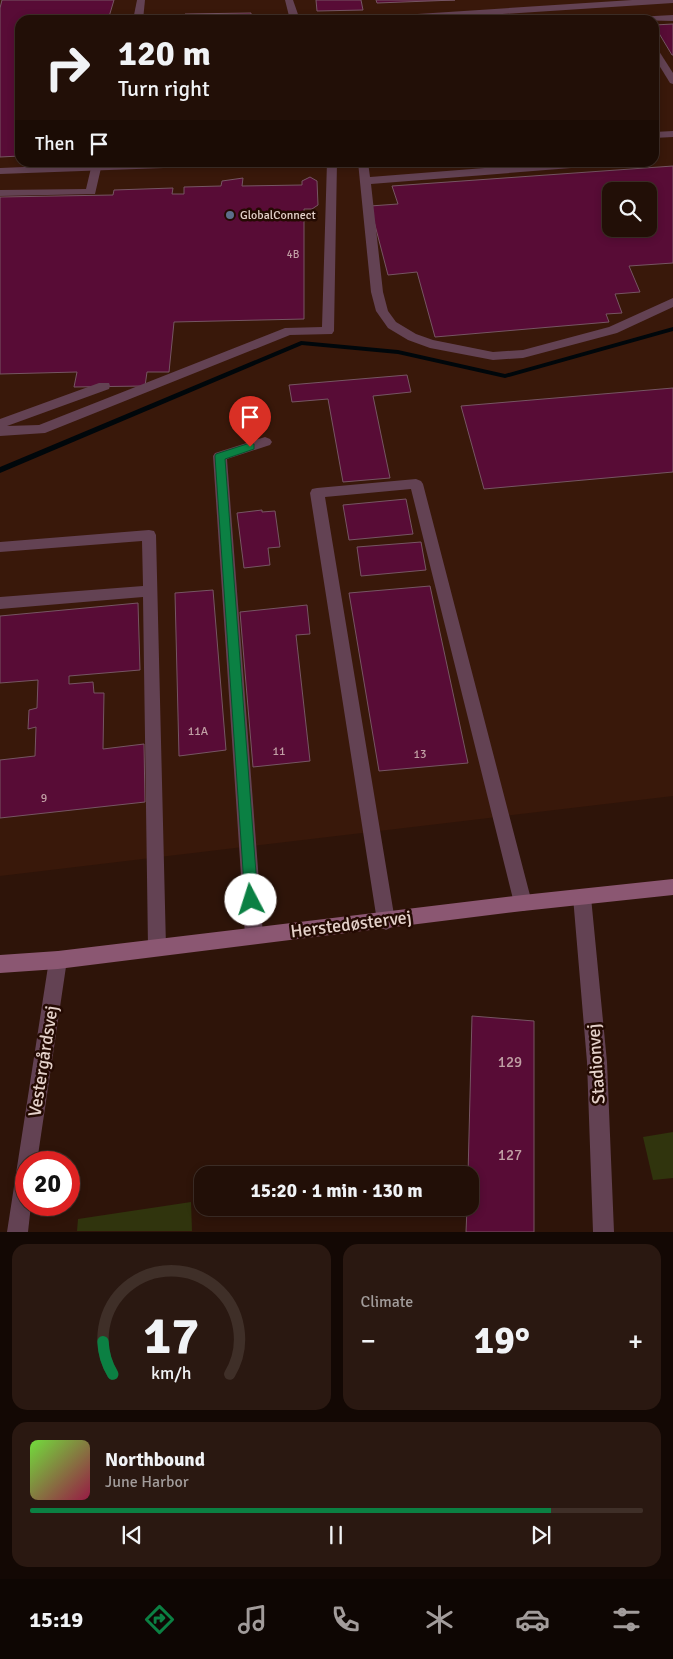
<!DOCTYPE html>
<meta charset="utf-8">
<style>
:root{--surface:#220f07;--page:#2a1811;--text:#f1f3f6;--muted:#a29c9b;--line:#3f2f28;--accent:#0b8043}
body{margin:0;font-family:Signika,sans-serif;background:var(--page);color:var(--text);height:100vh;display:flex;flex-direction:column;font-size:19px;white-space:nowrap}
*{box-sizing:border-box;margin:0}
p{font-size:16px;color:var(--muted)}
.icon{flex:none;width:28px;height:28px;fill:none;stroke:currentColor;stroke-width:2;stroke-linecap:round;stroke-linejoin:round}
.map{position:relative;height:1232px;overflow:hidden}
.sheet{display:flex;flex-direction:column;gap:12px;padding:12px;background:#130804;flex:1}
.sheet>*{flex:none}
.guide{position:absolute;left:15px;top:15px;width:644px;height:152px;border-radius:15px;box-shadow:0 2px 8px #0003,0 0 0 1px var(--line);background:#220f07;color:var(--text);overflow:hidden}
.fabs{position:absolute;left:602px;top:182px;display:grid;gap:10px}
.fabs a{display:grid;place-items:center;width:55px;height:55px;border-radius:10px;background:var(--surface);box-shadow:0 2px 8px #0003,0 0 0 1px var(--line);font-size:25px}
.speed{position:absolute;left:15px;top:1151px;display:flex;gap:10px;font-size:25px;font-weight:700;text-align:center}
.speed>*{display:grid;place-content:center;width:65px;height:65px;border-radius:50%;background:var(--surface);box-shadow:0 2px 8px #0003,0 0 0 1px var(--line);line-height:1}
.speed .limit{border:8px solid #d22;background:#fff;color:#111}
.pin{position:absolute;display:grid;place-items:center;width:42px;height:42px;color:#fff;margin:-51px -21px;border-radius:50% 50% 50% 0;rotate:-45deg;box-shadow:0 0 5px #0007}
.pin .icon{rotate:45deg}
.me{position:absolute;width:55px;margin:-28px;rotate:355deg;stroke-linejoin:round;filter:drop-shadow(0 0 4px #0008)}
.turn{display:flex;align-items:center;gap:18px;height:105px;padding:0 20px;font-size:22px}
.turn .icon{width:65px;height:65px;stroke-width:2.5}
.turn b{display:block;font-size:35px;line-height:42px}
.then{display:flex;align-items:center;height:48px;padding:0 20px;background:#0003;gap:10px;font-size:19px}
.big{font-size:38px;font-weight:700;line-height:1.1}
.sheet .widget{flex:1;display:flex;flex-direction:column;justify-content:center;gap:8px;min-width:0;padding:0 18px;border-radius:15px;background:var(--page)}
.sheet .dial{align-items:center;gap:0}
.dial svg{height:130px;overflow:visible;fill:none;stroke:var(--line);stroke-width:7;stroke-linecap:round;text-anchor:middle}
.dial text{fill:var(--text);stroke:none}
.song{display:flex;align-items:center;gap:15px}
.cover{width:60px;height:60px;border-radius:8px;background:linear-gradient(135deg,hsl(100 70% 55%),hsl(340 70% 35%))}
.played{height:5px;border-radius:2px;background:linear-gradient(90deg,var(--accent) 85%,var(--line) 85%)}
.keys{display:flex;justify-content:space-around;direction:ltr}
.heat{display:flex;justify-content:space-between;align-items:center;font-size:28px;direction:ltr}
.sheet .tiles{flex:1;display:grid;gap:12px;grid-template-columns:1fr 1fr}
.widget:last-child{grid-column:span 2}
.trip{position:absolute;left:194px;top:1166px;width:285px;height:50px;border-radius:15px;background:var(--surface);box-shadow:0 2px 8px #0003,0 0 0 1px var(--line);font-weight:700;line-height:50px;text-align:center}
.tab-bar{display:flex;height:80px;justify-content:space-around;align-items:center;background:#0e0603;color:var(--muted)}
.tab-bar .icon{width:35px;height:35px}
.tab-bar .selected{color:var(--accent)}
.tab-bar b{font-size:22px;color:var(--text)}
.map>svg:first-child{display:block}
.built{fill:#39180a;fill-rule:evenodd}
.green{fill:#30340d}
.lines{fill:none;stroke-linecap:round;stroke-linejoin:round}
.stream{fill:#00070b;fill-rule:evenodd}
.building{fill:#580c36;stroke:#765563;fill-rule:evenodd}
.lane{fill:#634253;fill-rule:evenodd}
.street{fill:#634253;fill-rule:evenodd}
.secondary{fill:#8b5772;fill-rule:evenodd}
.route{fill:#0b8043;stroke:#07532c}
.service-dot{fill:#5c6f8a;stroke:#240a02;stroke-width:2}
.labels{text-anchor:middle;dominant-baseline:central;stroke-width:5;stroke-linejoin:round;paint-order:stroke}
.far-number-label{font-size:11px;fill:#c1a0a5}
.far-poi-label{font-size:12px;fill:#e4d1ca;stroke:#240a02;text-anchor:start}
.number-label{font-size:12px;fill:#c1a0a5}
.near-number-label{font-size:15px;fill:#c1a0a5}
.near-street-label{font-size:18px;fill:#e4d1ca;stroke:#240a02}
</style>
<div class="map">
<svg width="673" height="1232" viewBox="0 0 673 1232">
<rect width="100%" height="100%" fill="#2e1409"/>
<path class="built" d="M 0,0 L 673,0 L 673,796 L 0,876 ZM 20,20 L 654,20 L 654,162 L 20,162 ZM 611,191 L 649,191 L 649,229 L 611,229 Z"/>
<g class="green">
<path d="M 673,1132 L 673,1178 L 653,1180 L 643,1137 Z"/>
<path d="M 191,1202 L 192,1231 L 77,1231 L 78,1219 Z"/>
</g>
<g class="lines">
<path class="stream" d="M 673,327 L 673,331 L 505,378 L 398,354 L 302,345 L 0,473 L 0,467 L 301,341 L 398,350 L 505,374 Z"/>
</g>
<g class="building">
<path d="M 2,0 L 114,0 L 108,20 L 20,20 L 20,156 L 0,157 L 0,8 Z"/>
<path d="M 316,0 L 361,0 L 363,10 L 317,11 Z"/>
<path d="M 376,0 L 455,0 L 377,3 Z"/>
<path d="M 251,13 L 251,20 L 184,20 L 185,14 Z"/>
<path d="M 673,24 L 673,55 L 672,55 L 654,25 Z"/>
<path d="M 673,166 L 673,263 L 629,266 L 640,292 L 615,294 L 622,313 L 606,314 L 609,322 L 435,337 L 417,272 L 388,275 L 370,206 L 398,204 L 392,186 ZM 611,191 L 649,191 L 649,229 L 611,229 Z"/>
<path d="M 310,177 L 317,181 L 318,205 L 312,209 L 304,209 L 304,319 L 174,322 L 169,372 L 147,372 L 145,386 L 74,387 L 77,372 L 0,374 L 0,197 L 113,195 L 114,190 L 173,188 L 172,194 L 184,194 L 184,187 L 221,186 L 222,181 L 243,178 L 242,186 L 302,185 L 302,181 Z"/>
<path d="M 407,375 L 411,392 L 373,396 L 390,478 L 343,482 L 328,399 L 292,402 L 289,385 Z"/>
<path d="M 673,388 L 673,472 L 484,489 L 461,406 Z"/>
<path d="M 406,499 L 413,534 L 349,540 L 343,505 Z"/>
<path d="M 262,510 L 262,512 L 275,511 L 280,547 L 268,548 L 270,565 L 244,568 L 237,513 Z"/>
<path d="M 421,542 L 426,570 L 361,576 L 357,547 Z"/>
<path d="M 430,586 L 468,763 L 379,771 L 349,593 Z"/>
<path d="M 213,590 L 226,750 L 179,756 L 175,593 Z"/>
<path d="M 138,603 L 140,670 L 69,676 L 69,684 L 93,682 L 94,693 L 104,693 L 103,749 L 144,744 L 145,802 L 0,818 L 0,760 L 35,756 L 36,727 L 28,729 L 29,710 L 37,708 L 38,680 L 0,683 L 0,616 Z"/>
<path d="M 307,605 L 310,634 L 296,635 L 310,761 L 253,767 L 240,612 Z"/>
<path d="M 472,1016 L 534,1021 L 534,1232 L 466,1232 L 467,1208 L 470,1208 L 470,1175 L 468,1175 Z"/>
</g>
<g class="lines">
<g class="lane">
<path d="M 137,0 L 145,0 L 143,20 L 133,20 Z"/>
<path d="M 632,0 L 673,0 L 673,3 L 412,20 L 366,20 L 371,17 Z"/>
<path d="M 673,15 L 673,21 L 631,20 L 636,17 Z"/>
<path d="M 654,47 L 657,48 L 673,73 L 673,84 L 670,83 L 654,57 Z"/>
<path d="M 327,162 L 337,162 L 334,331 L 332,334 L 290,335 L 45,433 L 0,436 L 0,419 L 99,383 L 109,383 L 110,386 L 109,389 L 7,426 L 39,425 L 285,328 L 322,327 Z"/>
<path d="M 358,162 L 368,162 L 370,177 L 562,162 L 614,162 L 609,165 L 371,184 L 383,292 L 388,311 L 396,322 L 416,334 L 433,340 L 493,352 L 523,350 L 609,327 L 673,298 L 673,307 L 617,333 L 523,358 L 493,360 L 430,348 L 408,340 L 388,328 L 376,311 L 371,292 Z"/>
<path d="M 96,165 L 101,168 L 95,194 L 0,196 L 0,190 L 86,189 L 91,168 Z"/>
<path d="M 265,437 L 270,439 L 272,442 L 270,445 L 227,459 L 263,935 L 260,941 L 254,944 L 248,941 L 245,935 L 213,456 L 215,453 Z"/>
<path d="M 416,479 L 421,481 L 423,484 L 532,903 L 529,909 L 523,911 L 517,909 L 514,903 L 411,489 L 325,497 L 395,921 L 392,927 L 386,930 L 380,927 L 377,921 L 310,493 L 312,489 L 317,488 Z"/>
<path d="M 149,530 L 154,531 L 156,535 L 166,947 L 163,953 L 157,956 L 151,953 L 148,947 L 143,597 L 0,609 L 0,597 L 143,586 L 142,541 L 0,552 L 0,542 Z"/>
</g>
<g class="street">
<path d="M 285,0 L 293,0 L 300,20 L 290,20 Z"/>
<path d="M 673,131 L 673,137 L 654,138 L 654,132 Z"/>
<path d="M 145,162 L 251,162 L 246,165 L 0,174 L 0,168 Z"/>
<path d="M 582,889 L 588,891 L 591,897 L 607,1062 L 614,1232 L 593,1232 L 587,1062 L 573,897 L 576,891 Z"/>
<path d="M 58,951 L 64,954 L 67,960 L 37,1162 L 26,1162 L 26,1205 L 31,1205 L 28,1232 L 7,1232 L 49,960 L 52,954 Z"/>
</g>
<path class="secondary" d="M 673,879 L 673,895 L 523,911 L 58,969 L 0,973 L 0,955 L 58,951 L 523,895 Z"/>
</g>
<path class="route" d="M 250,443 L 254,444 L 254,449 L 225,459 L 258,900 L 256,905 L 251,907 L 246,905 L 245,900 L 215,456 L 216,454 Z"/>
<circle class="service-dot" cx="230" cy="215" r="5"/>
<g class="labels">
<g class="far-number-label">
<text x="293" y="254">4B</text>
</g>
<g class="far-poi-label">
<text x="240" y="215">GlobalConnect</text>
</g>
<g class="number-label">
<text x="198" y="731">11A</text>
<text x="279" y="751">11</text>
<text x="420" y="754">13</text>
<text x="44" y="798">9</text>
</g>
<g class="near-number-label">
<text x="510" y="1062">129</text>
<text x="510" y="1155">127</text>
</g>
<g class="near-street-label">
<text transform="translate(351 924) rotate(-7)">Herstedøstervej</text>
<text transform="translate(43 1061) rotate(-81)">Vestergårdsvej</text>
<text transform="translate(596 1064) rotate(-94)">Stadionvej</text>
</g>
</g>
</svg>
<div class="fabs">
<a><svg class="icon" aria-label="search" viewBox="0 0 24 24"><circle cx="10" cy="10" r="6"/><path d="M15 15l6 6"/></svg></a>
</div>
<div class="speed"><div class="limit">20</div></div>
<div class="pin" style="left:250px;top:447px;background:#d93025"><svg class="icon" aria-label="arrive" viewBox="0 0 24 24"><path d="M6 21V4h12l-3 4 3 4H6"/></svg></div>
<svg class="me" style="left:251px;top:900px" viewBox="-20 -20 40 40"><circle r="19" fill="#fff"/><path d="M0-13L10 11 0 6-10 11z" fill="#0b8043"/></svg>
<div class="trip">15:20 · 1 min · 130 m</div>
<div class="guide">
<div class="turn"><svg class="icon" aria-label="right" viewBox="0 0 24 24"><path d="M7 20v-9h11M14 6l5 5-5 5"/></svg><div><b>120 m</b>Turn right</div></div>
<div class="then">Then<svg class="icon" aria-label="arrive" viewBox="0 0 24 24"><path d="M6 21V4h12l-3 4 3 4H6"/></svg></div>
</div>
</div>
<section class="sheet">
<div class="tiles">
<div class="widget dial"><svg viewBox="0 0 100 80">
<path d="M14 69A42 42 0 1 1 86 69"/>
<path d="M14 69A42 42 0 0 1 8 49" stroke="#0b8043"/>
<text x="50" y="56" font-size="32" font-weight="700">17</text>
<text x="50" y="72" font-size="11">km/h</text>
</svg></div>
<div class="widget"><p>Climate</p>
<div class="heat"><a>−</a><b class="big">19°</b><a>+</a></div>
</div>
<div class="widget">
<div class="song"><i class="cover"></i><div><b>Northbound</b><p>June Harbor</p></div></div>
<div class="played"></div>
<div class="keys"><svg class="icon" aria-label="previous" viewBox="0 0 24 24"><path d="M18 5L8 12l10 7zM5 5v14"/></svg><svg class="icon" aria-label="pause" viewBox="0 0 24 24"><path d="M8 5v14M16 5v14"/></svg><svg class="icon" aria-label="next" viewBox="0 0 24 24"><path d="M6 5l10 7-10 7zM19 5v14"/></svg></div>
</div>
</div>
</section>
<nav class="tab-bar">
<b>15:19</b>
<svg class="icon selected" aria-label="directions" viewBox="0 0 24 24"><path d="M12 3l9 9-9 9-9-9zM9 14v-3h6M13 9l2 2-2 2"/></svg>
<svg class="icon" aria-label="music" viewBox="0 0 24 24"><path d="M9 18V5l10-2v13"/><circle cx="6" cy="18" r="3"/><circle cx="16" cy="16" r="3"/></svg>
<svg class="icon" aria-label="phone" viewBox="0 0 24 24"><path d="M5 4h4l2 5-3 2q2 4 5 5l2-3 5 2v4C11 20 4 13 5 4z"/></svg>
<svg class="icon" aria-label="climate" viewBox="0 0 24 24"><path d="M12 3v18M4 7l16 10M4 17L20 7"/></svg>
<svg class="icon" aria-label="car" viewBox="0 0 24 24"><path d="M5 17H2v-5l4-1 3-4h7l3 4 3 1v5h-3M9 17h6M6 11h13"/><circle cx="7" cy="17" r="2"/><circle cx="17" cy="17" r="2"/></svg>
<svg class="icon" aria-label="filters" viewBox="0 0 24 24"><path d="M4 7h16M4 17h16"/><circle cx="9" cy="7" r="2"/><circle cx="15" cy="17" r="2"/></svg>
</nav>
